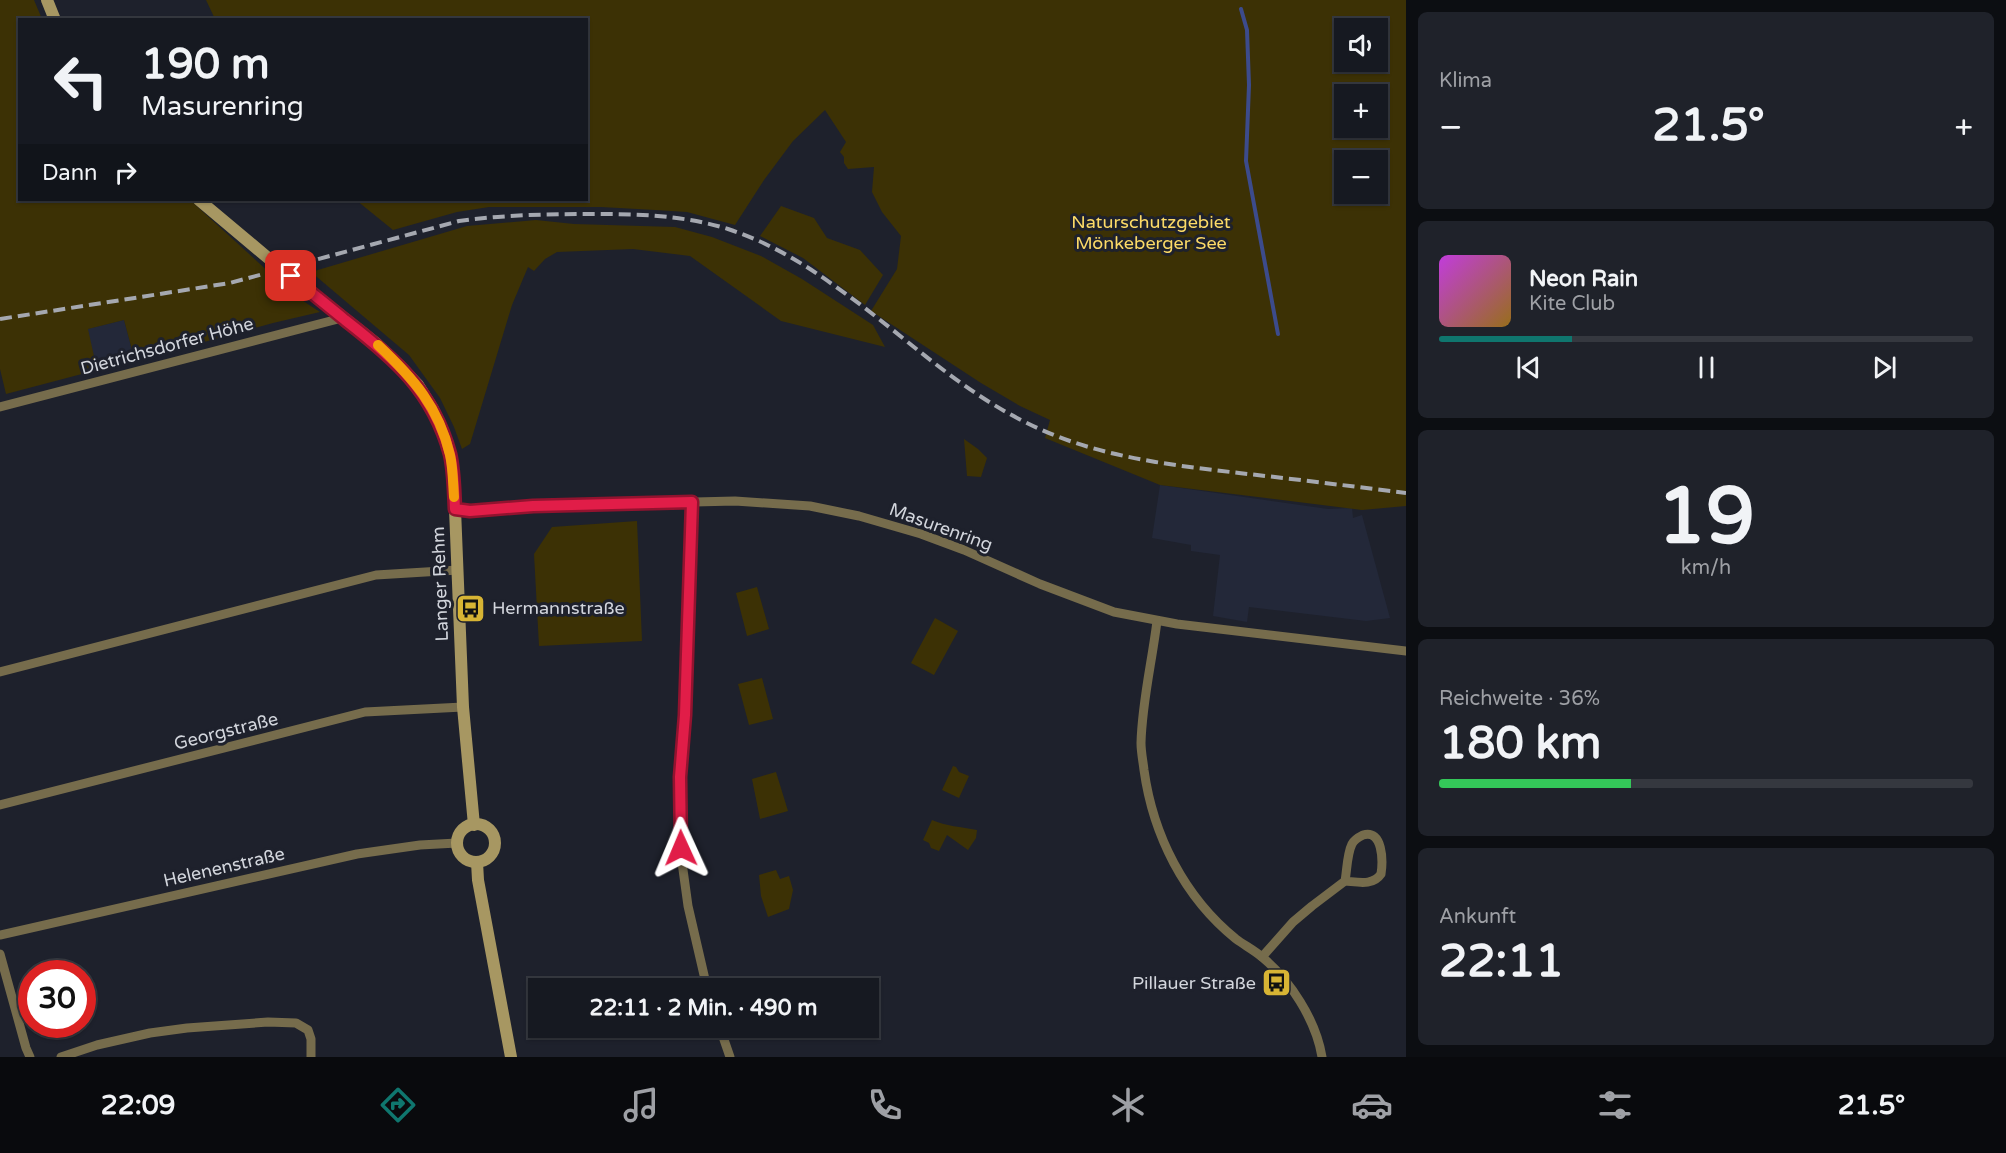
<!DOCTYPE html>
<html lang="de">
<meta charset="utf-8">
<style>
:root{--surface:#161921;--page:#1f222a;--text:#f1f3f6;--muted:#9ea0a5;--line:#35383f;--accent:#0f766e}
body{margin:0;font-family:"Varela Round",sans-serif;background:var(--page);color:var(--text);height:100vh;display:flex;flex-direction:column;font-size:22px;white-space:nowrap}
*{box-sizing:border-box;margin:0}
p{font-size:20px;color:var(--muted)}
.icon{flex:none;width:33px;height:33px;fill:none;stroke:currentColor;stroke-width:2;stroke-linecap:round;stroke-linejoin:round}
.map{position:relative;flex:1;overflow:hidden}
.side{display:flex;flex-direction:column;gap:12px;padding:12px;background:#0c0e12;width:600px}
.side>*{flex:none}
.guide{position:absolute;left:18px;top:18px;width:570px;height:183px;border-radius:0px;box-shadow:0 2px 4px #0004,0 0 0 2px var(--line);background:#161921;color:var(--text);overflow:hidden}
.fabs{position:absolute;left:1334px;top:18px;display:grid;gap:12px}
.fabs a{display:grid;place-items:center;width:54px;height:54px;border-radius:0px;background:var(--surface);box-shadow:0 2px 4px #0004,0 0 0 2px var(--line);font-size:30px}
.speed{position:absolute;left:18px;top:960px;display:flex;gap:12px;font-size:30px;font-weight:700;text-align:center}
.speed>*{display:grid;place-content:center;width:78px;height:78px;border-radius:50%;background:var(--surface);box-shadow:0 2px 4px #0004,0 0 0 2px var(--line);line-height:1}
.speed .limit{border:9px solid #d22;background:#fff;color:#111}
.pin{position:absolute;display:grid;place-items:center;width:51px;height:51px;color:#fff;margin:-26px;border-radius:12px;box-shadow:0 3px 9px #0006}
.me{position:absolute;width:66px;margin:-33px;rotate:359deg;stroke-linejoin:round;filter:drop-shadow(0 0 4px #0008)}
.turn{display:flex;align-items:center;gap:21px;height:126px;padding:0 24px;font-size:27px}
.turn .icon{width:78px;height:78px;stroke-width:2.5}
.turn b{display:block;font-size:42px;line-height:51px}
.then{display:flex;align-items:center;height:57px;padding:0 24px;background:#0003;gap:12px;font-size:22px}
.big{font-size:45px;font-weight:800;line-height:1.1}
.side .card{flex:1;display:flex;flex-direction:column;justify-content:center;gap:9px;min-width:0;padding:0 21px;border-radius:9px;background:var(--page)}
.side .dial{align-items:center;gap:0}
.dial b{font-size:78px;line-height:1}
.song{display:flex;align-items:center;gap:18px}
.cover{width:72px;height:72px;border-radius:9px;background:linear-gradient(135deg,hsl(290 70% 55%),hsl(40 70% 35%))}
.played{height:6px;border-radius:3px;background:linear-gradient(90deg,var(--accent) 25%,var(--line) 25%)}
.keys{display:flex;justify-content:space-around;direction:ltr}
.heat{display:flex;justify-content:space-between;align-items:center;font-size:33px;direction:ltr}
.charge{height:9px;border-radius:4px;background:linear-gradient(90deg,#34c759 36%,var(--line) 0)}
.trip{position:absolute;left:528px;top:978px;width:351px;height:60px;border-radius:0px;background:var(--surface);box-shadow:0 2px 4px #0004,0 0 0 2px var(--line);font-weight:800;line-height:60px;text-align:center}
.tab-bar{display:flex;height:96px;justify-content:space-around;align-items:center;background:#090a0d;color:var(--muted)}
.tab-bar .icon{width:42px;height:42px}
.tab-bar .selected{color:var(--accent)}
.tab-bar b{font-size:27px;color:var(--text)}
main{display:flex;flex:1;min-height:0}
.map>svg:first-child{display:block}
.built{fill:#232839}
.green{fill:#3c3105;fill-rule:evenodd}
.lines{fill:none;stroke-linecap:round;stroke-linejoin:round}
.stream{stroke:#3c4b8c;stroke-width:4}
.street{stroke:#766c4c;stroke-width:9}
.secondary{stroke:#a79762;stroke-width:12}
.rail{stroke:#a5a8b0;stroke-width:4;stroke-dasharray:12 6;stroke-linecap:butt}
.secondary-bridge{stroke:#a79762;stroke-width:12}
.route-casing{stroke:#92132f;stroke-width:15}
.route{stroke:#e11d48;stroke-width:10}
.slow{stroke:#f59e0b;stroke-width:10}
.labels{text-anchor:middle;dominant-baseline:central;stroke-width:6;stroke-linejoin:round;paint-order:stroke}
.park-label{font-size:18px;fill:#fcda67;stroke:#1e212c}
.street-label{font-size:18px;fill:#d2d5dc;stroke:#1e212c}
.poi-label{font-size:18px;fill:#d2d5dc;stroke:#1e212c;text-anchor:start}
</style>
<main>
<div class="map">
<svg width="1406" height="1057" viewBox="0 0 1406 1057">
<rect width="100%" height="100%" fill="#1e212c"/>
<g class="built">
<path d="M 124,320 L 135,361 L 97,370 L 87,329 Z"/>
<path d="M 1160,485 L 1328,509 L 1352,508 L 1353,518 L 1362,515 L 1390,618 L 1366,621 L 1249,607 L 1247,622 L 1213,616 L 1220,555 L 1191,551 L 1191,545 L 1152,538 Z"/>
</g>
<g class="green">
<path d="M 0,0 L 34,0 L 42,19 L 20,20 L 20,200 L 190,200 L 294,295 L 320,312 L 273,323 L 135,361 L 124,320 L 88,329 L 97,370 L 6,394 L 0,369 Z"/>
<path d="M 206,0 L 1406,0 L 1406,506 L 1362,510 L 1160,485 L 1045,438 L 1050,420 L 1020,406 L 981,383 L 871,311 L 897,269 L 901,236 L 882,212 L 872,192 L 874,167 L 848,169 L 844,163 L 844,157 L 840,152 L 846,142 L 825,110 L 793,141 L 764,180 L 735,225 L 687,212 L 655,210 L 601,207 L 489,207 L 457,212 L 393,230 L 356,200 L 586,200 L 586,20 L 215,19 ZM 1377,28 L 1377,62 L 1344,62 L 1344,28 ZM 1377,94 L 1377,128 L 1344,128 L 1344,94 ZM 1377,160 L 1377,194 L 1344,194 L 1344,160 Z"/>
<path d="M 781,206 L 814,218 L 827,238 L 860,250 L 883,275 L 865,305 L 803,258 L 760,236 Z"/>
<path d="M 536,220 L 574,224 L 675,227 L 712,237 L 761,256 L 802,279 L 873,325 L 885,347 L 781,321 L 690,256 L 633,249 L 557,252 L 545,259 L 534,271 L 528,267 L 512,305 L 470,444 L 462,449 L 454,427 L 440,398 L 409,355 L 311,272 L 467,226 Z"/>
<path d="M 964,439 L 978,449 L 987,458 L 981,477 L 967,476 Z"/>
<path d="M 637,521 L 642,641 L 539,646 L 534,554 L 552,527 Z"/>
<path d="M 757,587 L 769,629 L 747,636 L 736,593 Z"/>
<path d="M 935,618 L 958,631 L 934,675 L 911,663 Z"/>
<path d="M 762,678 L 773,719 L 749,725 L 738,684 Z"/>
<path d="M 953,766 L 956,767 L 959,772 L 969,776 L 959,798 L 942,790 Z"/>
<path d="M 776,772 L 788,811 L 760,819 L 752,779 Z"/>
<path d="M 932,820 C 946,826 961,827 977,830 L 976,838 L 968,850 L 947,835 L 939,851 L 931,848 L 929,843 L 923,840 Z"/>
<path d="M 776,870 L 780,879 L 789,876 L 793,890 L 789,909 L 768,917 L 761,896 L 759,875 Z"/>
</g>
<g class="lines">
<path class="stream" d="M 1241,9 L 1247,30 L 1249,85 L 1246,161 L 1278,334"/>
<g class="street">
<path d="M 0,407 L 342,318"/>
<path d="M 692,502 L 685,715 L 680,776 L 681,855 L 688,906 L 707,988"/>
<path d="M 455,509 L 470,511 L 533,506 L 735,501 L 810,506 L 859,516 L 921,534 L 964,550 L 1040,584 L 1114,612 L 1177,624 L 1406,651"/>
<path d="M 1157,621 C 1152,662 1142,702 1141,743 C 1141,752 1143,761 1144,770 C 1153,835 1184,897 1236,939 C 1244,945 1254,950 1262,957 C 1290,980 1316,1020 1322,1057"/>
<path d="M 0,672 L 376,575 L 458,570"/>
<path d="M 0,805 L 365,712 L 463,707"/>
<path d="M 0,935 L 357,854 L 420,845 L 457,843"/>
<path d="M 0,954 L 26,1048 L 30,1057"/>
<path d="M 1262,957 L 1293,922 L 1312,906 L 1345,881 C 1347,870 1347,854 1352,844 C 1354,840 1359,837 1363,835 C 1383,829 1383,861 1381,874 C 1373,886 1358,882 1345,881"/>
<path d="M 720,1028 L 730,1057"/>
<path d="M 61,1057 L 97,1045 L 150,1033 L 187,1028 L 268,1022 L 296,1023 L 308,1030 L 311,1039 L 311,1057"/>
</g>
<g class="secondary">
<path d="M 47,0 L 55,20"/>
<path d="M 199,200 L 274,263"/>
<path d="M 291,276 L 377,344 L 399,365 L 418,385 L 433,409 L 442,428 L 451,457 L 455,509 L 463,707 L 474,825"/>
<circle cx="476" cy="843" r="19"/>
<path d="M 477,862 L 478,880 L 511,1057"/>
</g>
<path class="rail" d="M 0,319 L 230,283 L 459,221 C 503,215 547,214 592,214 C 638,214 683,215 728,229 C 765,241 800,261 832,284 C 910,338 967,402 1059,437 C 1116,459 1179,466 1239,473 C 1294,479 1350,486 1406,493"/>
<path class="secondary-bridge" d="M 274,263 L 291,276"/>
</g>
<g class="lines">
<defs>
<path id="route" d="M 291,276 C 309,291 327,305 345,320 C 394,358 433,391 450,454 C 454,471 454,491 455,509 L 470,511 L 533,506 L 692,502 L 685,715 L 680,777 L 681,848"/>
</defs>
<use href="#route" class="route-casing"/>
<use href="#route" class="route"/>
<path class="slow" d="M 378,345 C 413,378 439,407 450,455 C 453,468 453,483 454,497"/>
</g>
<defs>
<symbol id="bus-square" viewBox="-11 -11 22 22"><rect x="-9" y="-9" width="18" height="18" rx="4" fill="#d7b434" stroke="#1e212c"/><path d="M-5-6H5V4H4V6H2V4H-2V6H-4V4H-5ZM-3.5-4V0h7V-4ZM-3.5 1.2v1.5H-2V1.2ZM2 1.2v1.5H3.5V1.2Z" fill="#111"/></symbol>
</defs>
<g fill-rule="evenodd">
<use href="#bus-square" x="454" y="592" width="33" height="33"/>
<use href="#bus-square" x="1260" y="966" width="33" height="33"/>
</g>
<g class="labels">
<g class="park-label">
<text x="1151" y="222">Naturschutzgebiet<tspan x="1151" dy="21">Mönkeberger See</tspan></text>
</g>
<g class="street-label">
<text transform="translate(167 346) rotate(-15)">Dietrichsdorfer Höhe</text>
<text transform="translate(941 527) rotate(20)">Masurenring</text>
<text transform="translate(440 584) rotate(-92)">Langer Rehm</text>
<text transform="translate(226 731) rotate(-14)">Georgstraße</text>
<text transform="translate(224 867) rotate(-13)">Helenenstraße</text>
</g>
<g class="poi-label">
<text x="492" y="608">Hermannstraße</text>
<text x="1256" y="983" text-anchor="end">Pillauer Straße</text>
</g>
</g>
</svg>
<div class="fabs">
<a><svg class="icon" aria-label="sound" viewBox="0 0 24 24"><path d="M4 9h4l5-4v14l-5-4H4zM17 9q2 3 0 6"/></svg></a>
<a>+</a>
<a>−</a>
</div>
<div class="speed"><div class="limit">30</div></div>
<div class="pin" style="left:291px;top:276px;background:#d93025"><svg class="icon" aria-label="arrive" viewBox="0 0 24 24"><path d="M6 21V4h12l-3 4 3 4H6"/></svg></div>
<svg class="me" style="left:681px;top:848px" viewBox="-20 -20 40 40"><path d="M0-17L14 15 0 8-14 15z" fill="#e11d48" stroke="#fff" stroke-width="4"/></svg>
<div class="trip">22:11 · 2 Min. · 490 m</div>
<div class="guide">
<div class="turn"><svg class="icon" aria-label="left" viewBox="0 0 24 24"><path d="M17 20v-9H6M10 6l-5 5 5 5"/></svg><div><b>190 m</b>Masurenring</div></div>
<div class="then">Dann<svg class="icon" aria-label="right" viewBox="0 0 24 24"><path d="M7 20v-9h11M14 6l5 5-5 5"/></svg></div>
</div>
</div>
<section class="side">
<div class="card"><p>Klima</p>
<div class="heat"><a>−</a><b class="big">21.5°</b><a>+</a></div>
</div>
<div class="card">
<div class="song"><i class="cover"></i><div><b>Neon Rain</b><p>Kite Club</p></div></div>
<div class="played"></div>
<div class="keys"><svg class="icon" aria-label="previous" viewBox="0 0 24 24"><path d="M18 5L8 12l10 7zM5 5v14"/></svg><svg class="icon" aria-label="pause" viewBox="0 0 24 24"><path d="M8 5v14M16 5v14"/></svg><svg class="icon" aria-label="next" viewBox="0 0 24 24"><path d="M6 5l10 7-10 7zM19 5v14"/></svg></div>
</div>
<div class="card dial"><b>19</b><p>km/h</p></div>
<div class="card"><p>Reichweite · 36%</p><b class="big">180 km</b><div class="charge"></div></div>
<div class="card"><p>Ankunft</p><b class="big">22:11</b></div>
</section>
</main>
<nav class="tab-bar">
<b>22:09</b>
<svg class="icon selected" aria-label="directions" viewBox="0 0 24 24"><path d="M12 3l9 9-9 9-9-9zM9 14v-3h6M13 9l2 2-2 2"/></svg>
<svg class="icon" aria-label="music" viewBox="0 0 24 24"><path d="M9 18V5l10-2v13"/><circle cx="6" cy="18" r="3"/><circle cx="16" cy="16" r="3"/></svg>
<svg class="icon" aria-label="phone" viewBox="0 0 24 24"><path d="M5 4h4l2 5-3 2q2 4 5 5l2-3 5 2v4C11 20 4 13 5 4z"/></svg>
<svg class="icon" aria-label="climate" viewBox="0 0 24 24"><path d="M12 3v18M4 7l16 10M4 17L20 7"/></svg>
<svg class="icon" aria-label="car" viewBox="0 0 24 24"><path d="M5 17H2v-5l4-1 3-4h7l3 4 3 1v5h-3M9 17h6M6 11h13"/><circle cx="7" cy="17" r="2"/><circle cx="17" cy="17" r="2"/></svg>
<svg class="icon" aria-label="filters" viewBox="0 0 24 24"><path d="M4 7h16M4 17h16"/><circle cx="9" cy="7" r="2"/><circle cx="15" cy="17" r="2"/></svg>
<b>21.5°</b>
</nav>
